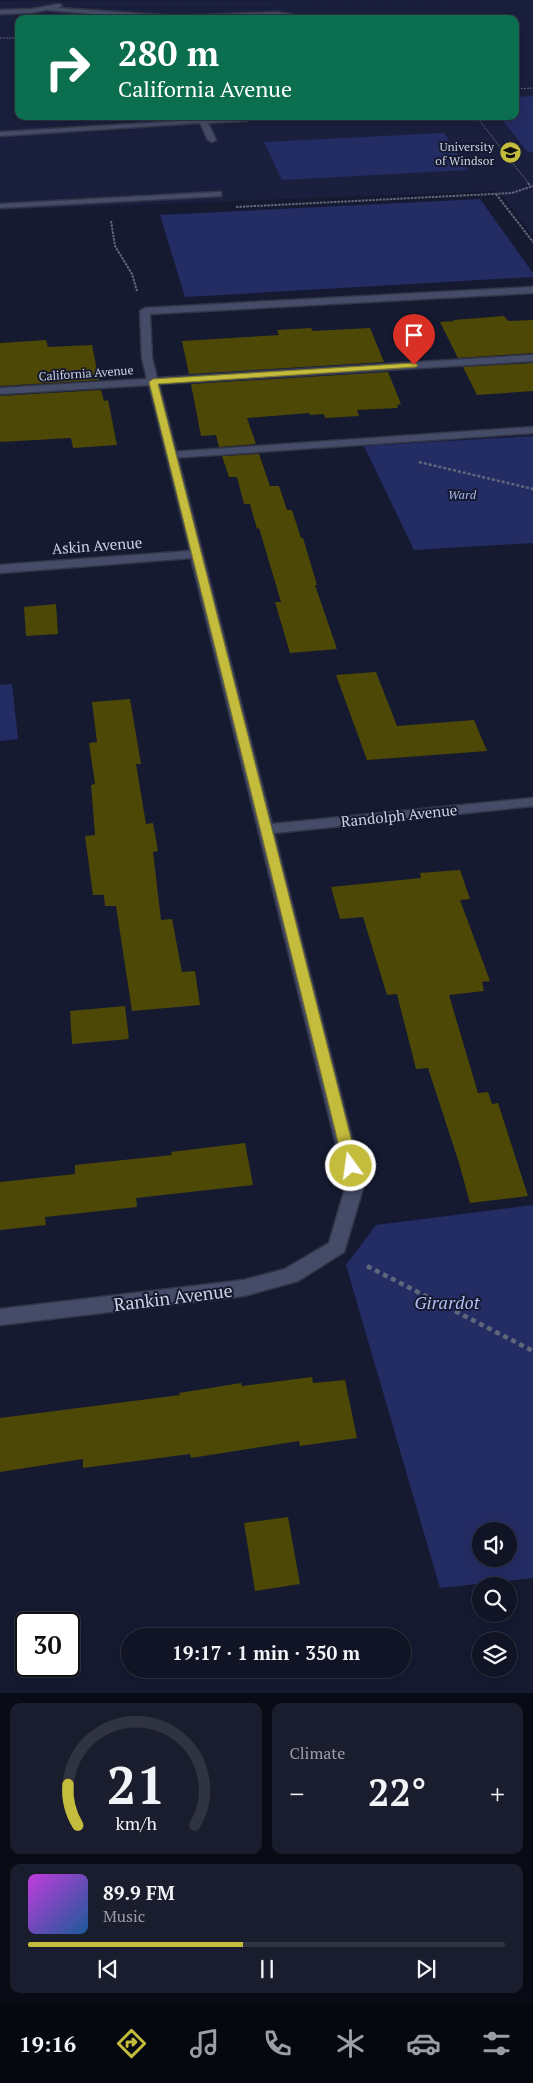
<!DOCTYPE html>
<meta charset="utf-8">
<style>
:root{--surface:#101425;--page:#191d2d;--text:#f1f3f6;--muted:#9c9ea7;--line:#303342;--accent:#c4bc3d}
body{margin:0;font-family:"PT Serif",serif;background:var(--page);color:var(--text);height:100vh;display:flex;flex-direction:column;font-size:19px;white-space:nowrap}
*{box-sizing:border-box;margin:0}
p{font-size:16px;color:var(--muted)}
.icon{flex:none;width:28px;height:28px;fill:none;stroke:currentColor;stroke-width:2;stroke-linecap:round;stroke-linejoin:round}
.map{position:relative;height:1693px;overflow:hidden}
.drawer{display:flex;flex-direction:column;gap:10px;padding:10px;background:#090b14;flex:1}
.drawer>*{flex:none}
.hud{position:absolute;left:15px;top:15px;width:504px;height:105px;border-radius:10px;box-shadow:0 2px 12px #0003,0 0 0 1px var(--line);background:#0b6e4f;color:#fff;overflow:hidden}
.buttons{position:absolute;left:472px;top:1522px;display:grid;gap:10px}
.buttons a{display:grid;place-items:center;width:45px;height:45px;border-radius:50%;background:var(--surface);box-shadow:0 2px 12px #0003,0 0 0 1px var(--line);font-size:25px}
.speed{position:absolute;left:15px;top:1612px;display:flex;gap:10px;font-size:25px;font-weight:700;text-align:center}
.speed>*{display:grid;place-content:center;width:65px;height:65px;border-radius:50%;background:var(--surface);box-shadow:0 2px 12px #0003,0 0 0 1px var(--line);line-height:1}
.speed .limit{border:2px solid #111;border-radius:8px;background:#fff;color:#111}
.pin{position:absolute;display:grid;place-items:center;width:42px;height:42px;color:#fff;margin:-51px -21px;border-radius:50% 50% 50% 0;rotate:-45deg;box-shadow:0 0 5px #0007}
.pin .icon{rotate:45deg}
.me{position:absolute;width:55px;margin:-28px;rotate:346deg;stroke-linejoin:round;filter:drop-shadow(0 0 4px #0008)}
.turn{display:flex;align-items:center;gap:18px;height:105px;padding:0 20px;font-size:22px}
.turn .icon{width:65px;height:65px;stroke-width:2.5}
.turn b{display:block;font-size:35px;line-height:42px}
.big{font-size:38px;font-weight:700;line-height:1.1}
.drawer .card{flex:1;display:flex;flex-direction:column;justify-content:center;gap:8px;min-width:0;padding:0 18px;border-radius:10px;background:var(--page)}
.drawer .dial{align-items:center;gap:0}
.dial svg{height:130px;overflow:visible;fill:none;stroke:var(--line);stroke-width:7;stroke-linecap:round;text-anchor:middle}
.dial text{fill:var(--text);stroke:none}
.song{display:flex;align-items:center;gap:15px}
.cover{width:60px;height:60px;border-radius:8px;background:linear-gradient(135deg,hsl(290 70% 55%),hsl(210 70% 35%))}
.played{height:5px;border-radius:2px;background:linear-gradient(90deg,var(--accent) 45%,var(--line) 45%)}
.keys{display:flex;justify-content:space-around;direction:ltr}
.heat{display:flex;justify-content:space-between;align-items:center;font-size:28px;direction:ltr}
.drawer .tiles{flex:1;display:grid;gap:10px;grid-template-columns:1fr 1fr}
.card:last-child{grid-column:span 2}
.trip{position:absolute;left:121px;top:1628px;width:290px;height:50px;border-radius:25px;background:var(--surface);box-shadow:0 2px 12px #0003,0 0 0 1px var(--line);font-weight:700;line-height:50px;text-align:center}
.dock{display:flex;height:80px;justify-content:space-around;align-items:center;background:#06080f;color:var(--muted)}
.dock .icon{width:35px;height:35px}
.dock .on{color:var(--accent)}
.dock b{font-size:22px;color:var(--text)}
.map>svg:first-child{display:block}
.built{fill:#1a1f3d;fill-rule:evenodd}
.green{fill:#242c64;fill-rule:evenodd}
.building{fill:#4d4806}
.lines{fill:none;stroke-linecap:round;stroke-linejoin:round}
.service-casing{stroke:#333548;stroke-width:3}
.minor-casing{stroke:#333548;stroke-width:3}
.path-far3{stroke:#61667a;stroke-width:1;stroke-dasharray:2 1;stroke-linecap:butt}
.path-far2{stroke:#61667a;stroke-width:2;stroke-dasharray:2.5 1;stroke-linecap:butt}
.path-far1{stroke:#61667a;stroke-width:2.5;stroke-dasharray:3 2;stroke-linecap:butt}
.path{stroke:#61667a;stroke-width:4.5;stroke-dasharray:5 4;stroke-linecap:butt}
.service{fill:#454c67;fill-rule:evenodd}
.minor{fill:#454c67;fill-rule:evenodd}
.route{fill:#c4bc3d;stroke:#7f7a28}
.labels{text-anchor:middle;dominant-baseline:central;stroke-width:4;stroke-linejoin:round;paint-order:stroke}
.far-poi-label{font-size:12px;fill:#ccd1e1;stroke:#151a31;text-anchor:end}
.far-street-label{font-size:12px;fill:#ccd1e1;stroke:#151a31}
.far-park-label{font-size:12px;font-style:italic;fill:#afbdf3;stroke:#151a31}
.street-label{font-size:15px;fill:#ccd1e1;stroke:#151a31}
.near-street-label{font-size:18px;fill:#ccd1e1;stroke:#151a31}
.near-park-label{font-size:18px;font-style:italic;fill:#afbdf3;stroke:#151a31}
</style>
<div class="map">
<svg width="533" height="1693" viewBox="0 0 533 1693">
<rect width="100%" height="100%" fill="#151a31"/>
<path class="built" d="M 533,0 L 533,237 L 499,191 L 0,210 L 0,1 ZM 19,19 L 515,19 L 515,116 L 19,116 Z"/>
<g class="green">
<path d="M 533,96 L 533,152 L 528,152 L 499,116 L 515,116 L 515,97 Z"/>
<path d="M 444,133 L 468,170 L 282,180 L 264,142 Z"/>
<path d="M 480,199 L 533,273 L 533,277 L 185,297 L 160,215 Z"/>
<path d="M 533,436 L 533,543 L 414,550 L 364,446 Z"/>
<path d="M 12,684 L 18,739 L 0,741 L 0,685 Z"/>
<path d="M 533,1205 L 533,1578 L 440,1588 L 346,1265 L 376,1225 ZM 509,1531 L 509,1559 L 481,1559 L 481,1531 Z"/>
</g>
<g class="building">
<path d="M 504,316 L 508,321 L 533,320 L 533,353 L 458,358 L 440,322 L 455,321 L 453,320 Z"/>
<path d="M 311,328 L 313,331 L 370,328 L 384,362 L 189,374 L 182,341 L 279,335 L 277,330 Z"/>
<path d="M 46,340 L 48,347 L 92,345 L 99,380 L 0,386 L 0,343 Z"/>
<path d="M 533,363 L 533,391 L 477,395 L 463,367 Z"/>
<path d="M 388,372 L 401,404 L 397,405 L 398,408 L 357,410 L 359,416 L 325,418 L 324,414 L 310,415 L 309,413 L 247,418 L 256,444 L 219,447 L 216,435 L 201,436 L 191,384 Z"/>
<path d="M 101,390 L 104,401 L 108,400 L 117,445 L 73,448 L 71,438 L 0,442 L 0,396 Z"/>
<path d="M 259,454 L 270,486 L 279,486 L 287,510 L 292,510 L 301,538 L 303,538 L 317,585 L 315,585 L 337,649 L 290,653 L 275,602 L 281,602 L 259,528 L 257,529 L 250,504 L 244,504 L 237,477 L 229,477 L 222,456 Z"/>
<path d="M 56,604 L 58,634 L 26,636 L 24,607 Z"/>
<path d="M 376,672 L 397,726 L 474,720 L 487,751 L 367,760 L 336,675 Z"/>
<path d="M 130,699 L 141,764 L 136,764 L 146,824 L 153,823 L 158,851 L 153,852 L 161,920 L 172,919 L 182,972 L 195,971 L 200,1005 L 132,1011 L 116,906 L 105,906 L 104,895 L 93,895 L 85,836 L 95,835 L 91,785 L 95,784 L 89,743 L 97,742 L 92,702 Z"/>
<path d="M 460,870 L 470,899 L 460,900 L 490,981 L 482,982 L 484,991 L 449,995 L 478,1093 L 488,1092 L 492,1104 L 498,1103 L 528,1196 L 470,1203 L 459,1163 L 428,1068 L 416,1069 L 397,994 L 387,995 L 363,917 L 340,919 L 331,887 L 421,878 L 420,873 Z"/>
<path d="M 125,1006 L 129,1039 L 72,1044 L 70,1011 Z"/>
<path d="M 245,1143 L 253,1185 L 136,1198 L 137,1207 L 45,1217 L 46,1225 L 0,1230 L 0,1182 L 75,1174 L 75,1165 L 172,1155 L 171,1152 Z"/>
<path d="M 312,1377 L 313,1383 L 345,1380 L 357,1438 L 300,1446 L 299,1441 L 191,1458 L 190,1454 L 83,1468 L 83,1459 L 0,1472 L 0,1418 L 180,1395 L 179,1393 L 241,1383 L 242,1386 Z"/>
<path d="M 288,1517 L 300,1584 L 255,1591 L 244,1523 Z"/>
</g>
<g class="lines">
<defs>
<g id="service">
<path d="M 59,4 L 62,6 L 58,8 L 178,16 L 276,12 L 291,14 L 307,19 L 260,16 L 204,19 L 145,19 L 47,10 L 32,13 L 0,14 L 0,10 L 32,9 Z"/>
<path d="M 244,117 L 248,119 L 247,121 L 208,123 L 216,140 L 212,142 L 208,140 L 200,123 L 0,136 L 0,132 Z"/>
<path d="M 218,192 L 221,192 L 221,196 L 0,208 L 0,204 Z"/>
<path d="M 533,287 L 533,293 L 150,314 L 152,358 L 147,361 L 142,358 L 140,311 L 145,308 Z"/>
<path d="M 533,427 L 533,433 L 171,458 L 166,455 L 171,452 Z"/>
</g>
<path id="minor" d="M 147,355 L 152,358 L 157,378 L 533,355 L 533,361 L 159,384 L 272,824 L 533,798 L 533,806 L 274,833 L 364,1185 L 344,1252 L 298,1281 L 244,1296 L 0,1325 L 0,1309 L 244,1280 L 285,1269 L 329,1243 L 346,1185 L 191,558 L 0,573 L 0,565 L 190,551 L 149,385 L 0,394 L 0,388 L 147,379 L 142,358 Z"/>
</defs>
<use href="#service" class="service-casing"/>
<use href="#minor" class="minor-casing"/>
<g class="path-far3">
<path d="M 0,38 L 19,38"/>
<path d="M 515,89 L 533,88"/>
<path d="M 476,116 L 529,184"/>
</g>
<g class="path-far2">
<path d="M 528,183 L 531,187"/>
<path d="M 496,194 L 533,242"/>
<path d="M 236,207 L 512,193 L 533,186"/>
<path d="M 111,221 L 115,246 L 132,274 L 137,291"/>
</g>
<path class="path-far1" d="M 419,462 L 533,489"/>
<path class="path" d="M 367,1266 L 533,1351"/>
<use href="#service" class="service"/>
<use href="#minor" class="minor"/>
</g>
<path class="route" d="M 414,363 L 418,365 L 416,367 L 158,384 L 358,1166 L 356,1170 L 351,1171 L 346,1170 L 344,1166 L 149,382 L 153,379 Z"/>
<defs>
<symbol id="university-disc" viewBox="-11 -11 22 22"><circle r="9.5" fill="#c4bc3d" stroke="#151a31"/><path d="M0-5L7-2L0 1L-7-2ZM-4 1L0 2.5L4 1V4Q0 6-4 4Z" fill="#111"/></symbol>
</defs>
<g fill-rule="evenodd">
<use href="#university-disc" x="498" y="140" width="25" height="25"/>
</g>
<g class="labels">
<g class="far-poi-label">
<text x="494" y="146">University<tspan x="494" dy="14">of Windsor</tspan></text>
</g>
<g class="far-street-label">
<text transform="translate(86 373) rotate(-4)">California Avenue</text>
</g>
<g class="far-park-label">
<text x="462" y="494">Ward</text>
</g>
<g class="street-label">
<text transform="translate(97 545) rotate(-4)">Askin Avenue</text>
<text transform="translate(399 815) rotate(-6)">Randolph Avenue</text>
</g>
<g class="near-street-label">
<text transform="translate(173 1297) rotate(-7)">Rankin Avenue</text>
</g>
<g class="near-park-label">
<text x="447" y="1302">Girardot</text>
</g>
</g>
</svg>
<div class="buttons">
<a><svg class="icon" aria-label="sound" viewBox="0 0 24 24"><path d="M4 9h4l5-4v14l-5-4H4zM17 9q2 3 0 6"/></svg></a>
<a><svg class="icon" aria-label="search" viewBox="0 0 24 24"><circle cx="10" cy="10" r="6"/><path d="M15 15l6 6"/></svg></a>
<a><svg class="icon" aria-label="layers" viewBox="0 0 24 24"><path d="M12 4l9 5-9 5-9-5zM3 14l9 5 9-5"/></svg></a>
</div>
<div class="speed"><div class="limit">30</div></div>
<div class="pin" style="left:414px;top:365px;background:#d93025"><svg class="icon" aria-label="arrive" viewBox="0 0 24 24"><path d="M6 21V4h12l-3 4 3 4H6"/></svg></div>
<svg class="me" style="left:351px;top:1166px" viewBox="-20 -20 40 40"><circle r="17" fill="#c4bc3d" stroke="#fff" stroke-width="3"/><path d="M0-11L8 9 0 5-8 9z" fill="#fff"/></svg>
<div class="trip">19:17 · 1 min · 350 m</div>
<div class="hud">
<div class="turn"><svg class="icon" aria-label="right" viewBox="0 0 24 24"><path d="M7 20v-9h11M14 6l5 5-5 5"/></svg><div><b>280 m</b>California Avenue</div></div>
</div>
</div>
<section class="drawer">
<div class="tiles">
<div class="card dial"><svg viewBox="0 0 100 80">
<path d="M14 69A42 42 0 1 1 86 69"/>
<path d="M14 69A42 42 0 0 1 8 44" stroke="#c4bc3d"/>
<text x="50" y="56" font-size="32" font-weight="700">21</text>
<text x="50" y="72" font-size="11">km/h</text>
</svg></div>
<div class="card"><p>Climate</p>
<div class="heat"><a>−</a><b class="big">22°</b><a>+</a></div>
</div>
<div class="card">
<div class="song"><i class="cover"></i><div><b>89.9 FM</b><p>Music</p></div></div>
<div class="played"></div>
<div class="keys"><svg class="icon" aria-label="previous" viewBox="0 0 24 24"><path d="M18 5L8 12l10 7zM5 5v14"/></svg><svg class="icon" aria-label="pause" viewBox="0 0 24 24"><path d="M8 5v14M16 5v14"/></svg><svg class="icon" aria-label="next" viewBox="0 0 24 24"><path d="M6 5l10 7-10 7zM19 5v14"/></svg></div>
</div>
</div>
</section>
<nav class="dock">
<b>19:16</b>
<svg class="icon on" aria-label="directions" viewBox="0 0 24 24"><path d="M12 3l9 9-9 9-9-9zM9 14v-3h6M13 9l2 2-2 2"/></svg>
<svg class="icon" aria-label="music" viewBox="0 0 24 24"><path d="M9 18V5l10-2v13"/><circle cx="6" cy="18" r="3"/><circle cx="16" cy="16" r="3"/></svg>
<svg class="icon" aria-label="phone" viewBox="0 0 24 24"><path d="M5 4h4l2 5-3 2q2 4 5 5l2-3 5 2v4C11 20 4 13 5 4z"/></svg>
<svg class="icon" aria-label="climate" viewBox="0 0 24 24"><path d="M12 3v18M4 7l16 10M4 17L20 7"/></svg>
<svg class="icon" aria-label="car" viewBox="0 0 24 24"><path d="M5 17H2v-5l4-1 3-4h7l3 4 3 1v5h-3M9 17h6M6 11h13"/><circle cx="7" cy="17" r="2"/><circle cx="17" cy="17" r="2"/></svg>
<svg class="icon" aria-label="filters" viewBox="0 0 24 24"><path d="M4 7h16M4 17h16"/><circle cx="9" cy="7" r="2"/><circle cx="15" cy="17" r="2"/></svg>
</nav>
